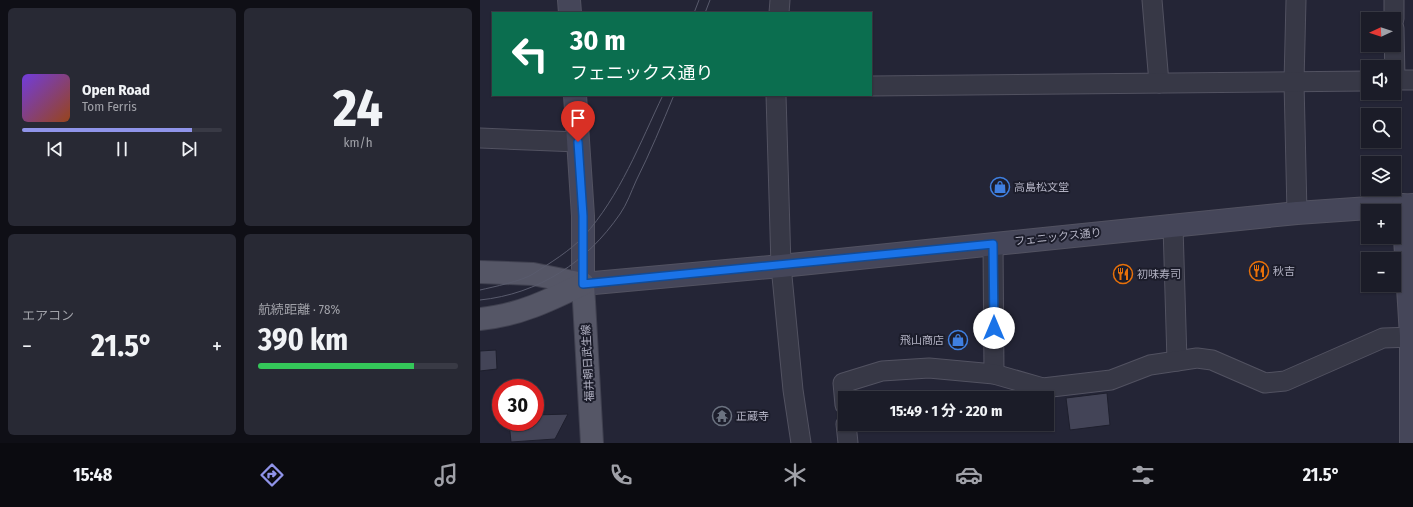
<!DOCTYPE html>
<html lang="ja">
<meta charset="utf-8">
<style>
:root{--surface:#1b1c28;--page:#282934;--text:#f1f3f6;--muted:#a0a1a8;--line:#393a45;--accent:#9094e9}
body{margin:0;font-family:"Fira Sans Condensed","Noto Sans JP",sans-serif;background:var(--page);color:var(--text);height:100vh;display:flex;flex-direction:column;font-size:15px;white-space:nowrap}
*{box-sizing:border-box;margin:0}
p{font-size:13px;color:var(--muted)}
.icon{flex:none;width:22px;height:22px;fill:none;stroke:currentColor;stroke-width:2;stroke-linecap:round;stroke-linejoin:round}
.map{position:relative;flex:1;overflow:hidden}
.drawer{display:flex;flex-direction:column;gap:8px;padding:8px;background:#0f0f16;width:480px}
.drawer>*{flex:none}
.guide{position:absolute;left:12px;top:12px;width:380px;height:84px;border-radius:0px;box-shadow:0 1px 3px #0004,0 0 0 1px var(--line);background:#0b6e4f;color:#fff;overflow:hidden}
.needle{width:26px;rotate:267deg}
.tools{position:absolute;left:881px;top:12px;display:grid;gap:8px}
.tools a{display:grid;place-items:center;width:40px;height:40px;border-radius:0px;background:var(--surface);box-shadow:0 1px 3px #0004,0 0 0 1px var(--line);font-size:20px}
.speed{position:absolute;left:12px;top:379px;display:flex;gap:8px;font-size:20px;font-weight:700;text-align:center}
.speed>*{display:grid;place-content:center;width:52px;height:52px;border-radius:50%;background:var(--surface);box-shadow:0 1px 3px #0004,0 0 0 1px var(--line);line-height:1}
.speed .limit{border:6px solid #d22;background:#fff;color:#111}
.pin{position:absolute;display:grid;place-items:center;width:34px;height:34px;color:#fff;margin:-41px -17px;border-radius:50% 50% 50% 0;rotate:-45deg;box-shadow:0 0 4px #0007}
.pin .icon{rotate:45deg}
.me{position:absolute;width:44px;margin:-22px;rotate:0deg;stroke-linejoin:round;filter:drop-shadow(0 0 3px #0008)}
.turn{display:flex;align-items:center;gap:14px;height:84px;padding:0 12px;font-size:18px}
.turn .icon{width:52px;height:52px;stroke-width:2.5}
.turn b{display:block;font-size:28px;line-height:34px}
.big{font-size:30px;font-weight:700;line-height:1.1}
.drawer .widget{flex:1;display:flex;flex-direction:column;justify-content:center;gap:6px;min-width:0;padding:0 14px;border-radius:6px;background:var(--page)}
.drawer .dial{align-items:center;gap:0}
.dial b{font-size:52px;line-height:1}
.song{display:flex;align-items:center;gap:12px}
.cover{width:48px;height:48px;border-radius:6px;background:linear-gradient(135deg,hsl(260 70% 55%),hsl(20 70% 35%))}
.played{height:4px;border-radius:2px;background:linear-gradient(90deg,var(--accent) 85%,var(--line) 85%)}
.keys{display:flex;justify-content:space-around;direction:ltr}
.heat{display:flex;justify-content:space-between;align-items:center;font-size:22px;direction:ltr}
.charge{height:6px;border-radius:3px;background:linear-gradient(90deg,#34c759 78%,var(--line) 0)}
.drawer .tiles{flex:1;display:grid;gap:8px;grid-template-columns:repeat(2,1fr)}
.trip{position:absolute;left:358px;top:391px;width:216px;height:40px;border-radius:0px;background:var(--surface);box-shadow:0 1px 3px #0004,0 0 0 1px var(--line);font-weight:700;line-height:40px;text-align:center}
.dock{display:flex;height:64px;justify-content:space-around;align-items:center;background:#0b0b10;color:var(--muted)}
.dock .icon{width:28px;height:28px}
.dock .selected{color:var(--accent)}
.dock b{font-size:18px;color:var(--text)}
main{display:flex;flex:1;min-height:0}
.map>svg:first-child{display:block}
.building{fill:#434457;stroke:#1e1f2d}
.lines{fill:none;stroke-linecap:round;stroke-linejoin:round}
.street-casing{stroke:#525261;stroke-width:21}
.secondary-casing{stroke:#525261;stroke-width:24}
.primary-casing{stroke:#404150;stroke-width:24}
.street{stroke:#373846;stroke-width:19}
.secondary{stroke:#454659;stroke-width:22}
.primary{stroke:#555666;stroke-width:22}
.tram{stroke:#595b6d;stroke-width:1}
.route-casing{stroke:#114b97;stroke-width:10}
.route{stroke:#1a73e8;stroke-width:7}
.labels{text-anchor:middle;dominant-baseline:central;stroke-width:4;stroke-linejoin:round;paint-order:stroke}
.poi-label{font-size:11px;fill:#b2b2c3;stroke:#1c1d2b;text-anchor:start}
.street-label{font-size:11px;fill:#b2b2c3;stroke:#1c1d2b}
</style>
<main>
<section class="drawer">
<div class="tiles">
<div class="widget">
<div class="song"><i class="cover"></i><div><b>Open Road</b><p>Tom Ferris</p></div></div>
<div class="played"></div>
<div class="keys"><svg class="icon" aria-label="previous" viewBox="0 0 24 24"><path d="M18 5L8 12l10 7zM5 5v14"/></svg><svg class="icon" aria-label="pause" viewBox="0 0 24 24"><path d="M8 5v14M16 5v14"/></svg><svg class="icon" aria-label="next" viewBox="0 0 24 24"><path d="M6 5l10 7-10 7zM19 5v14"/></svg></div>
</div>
<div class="widget dial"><b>24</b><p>km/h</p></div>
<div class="widget"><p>エアコン</p>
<div class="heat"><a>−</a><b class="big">21.5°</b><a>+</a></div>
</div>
<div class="widget"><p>航続距離 · 78%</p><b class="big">390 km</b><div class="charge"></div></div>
</div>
</section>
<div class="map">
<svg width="933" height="443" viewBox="0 0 933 443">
<rect width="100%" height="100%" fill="#242536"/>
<g class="building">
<path d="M 16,350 L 17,369 L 0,371 L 0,351 Z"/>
<path d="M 627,393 L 630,425 L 590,430 L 586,398 Z"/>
<path d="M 88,414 L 75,439 L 31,442 L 29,422 L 55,422 L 55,415 Z"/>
</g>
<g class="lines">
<defs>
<g id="street">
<path d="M 672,0 L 679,83"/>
<path d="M 816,0 L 814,82 L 817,213"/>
<path d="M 914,0 L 914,19"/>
<path d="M 299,13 L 300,0"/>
<path d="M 914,28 L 915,80"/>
<path d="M 914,80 L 933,80"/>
<path d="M 391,86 L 888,81"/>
<path d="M 296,95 L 301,266 L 313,390 L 321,443"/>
<path d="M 0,138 L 98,142"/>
<path d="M 693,226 L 697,361"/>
<path d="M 513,244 L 514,374"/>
<path d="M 365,405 L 363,383 L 402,371 L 449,368 L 514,374 L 563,388 L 631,380 L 670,365 L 717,358 L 732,360 L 785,383 L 805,381 L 903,338 L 933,337"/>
<path d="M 366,424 L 368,443"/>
</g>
<g id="secondary">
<path d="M 89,0 L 90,13"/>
<path d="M 95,95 L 103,216 L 103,284 L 301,266 L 817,213 L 933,205"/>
<path d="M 923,205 L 931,336 L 931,443"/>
</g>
<g id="primary">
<path d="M 0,272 L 53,274 L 103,284"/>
<path d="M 103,284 L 112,443"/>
<path d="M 0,319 C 37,316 70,300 103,284"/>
</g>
</defs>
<use href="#street" class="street-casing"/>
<use href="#secondary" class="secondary-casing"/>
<use href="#primary" class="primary-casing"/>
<use href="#street" class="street"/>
<use href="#secondary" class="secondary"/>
<use href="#primary" class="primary"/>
<g class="tram">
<path d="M 214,13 L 219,0"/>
<path d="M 225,13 L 230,0"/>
<path d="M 0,290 C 13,287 42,281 53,274 C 70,263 90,251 104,236 C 140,196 160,143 183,95"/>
<path d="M 0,300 C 59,294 107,262 140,214 C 147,204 151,192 156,181 C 170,153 182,124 194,95"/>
</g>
</g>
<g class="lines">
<defs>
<path id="route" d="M 98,142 L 103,216 L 103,284 L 513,244 L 514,328"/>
</defs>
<use href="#route" class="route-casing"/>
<use href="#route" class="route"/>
</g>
<defs>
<symbol id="shop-ring" viewBox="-11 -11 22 22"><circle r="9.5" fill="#1c1d2b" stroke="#3f7fe0" stroke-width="1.5"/><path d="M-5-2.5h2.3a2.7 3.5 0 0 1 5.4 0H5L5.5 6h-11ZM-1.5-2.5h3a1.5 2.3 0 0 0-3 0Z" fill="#3f7fe0"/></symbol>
<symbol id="restaurant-ring" viewBox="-11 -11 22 22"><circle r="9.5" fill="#1c1d2b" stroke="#e8710a" stroke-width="1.5"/><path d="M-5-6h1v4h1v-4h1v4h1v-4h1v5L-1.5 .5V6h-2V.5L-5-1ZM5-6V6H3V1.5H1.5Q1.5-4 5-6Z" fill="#e8710a"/></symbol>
<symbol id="temple-ring" viewBox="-11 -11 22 22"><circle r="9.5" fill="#1c1d2b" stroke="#6b7280" stroke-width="1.5"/><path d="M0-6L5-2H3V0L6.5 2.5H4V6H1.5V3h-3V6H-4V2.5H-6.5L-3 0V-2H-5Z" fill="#6b7280"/></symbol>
</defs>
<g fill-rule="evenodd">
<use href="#shop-ring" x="509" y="176" width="22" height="22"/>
<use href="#restaurant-ring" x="768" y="260" width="22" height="22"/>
<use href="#restaurant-ring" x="632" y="263" width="22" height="22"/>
<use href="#shop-ring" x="467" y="329" width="22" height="22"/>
<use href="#temple-ring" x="231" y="405" width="22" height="22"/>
</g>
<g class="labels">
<g class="poi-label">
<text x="534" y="187">高島松文堂</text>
<text x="793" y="271">秋吉</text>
<text x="657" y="274">初味寿司</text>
<text x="464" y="340" text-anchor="end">飛山商店</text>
<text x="256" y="416">正蔵寺</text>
</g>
<g class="street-label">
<text transform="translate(578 237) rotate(-6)">フェニックス通り</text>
<text transform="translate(108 363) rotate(-93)">福井朝日武生線</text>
</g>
</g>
</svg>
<div class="tools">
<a><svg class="needle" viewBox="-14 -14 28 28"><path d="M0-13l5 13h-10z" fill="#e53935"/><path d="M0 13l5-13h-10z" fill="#a0a1a8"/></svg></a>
<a><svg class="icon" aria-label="sound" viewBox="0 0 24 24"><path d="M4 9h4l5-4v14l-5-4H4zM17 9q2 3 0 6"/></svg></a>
<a><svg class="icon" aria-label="search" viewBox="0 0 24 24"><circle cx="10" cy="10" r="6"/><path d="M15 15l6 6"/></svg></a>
<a><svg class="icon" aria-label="layers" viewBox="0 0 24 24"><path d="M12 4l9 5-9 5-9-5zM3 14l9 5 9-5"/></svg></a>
<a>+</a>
<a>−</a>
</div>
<div class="speed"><div class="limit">30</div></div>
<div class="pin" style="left:98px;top:142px;background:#d93025"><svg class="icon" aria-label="arrive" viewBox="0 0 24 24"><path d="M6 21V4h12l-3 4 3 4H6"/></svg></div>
<svg class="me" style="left:514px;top:328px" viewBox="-20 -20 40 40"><circle r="19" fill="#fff"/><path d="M0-13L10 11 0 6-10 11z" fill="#1a73e8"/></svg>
<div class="trip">15:49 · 1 分 · 220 m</div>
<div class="guide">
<div class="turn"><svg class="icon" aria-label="left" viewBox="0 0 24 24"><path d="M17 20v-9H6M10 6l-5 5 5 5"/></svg><div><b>30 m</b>フェニックス通り</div></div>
</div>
</div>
</main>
<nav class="dock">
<b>15:48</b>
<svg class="icon selected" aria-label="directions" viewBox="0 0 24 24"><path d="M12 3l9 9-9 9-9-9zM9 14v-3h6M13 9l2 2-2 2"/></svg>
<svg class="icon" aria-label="music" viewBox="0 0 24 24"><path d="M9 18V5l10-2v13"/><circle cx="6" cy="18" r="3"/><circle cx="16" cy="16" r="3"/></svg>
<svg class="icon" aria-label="phone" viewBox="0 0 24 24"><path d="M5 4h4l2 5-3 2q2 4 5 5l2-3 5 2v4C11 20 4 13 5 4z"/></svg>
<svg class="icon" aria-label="climate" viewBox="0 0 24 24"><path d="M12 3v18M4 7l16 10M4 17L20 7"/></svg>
<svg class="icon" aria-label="car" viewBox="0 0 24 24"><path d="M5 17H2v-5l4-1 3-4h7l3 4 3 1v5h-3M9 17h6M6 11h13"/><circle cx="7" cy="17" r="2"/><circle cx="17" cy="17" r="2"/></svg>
<svg class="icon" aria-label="filters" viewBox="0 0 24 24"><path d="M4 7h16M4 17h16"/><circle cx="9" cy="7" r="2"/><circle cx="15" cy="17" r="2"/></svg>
<b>21.5°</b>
</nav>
